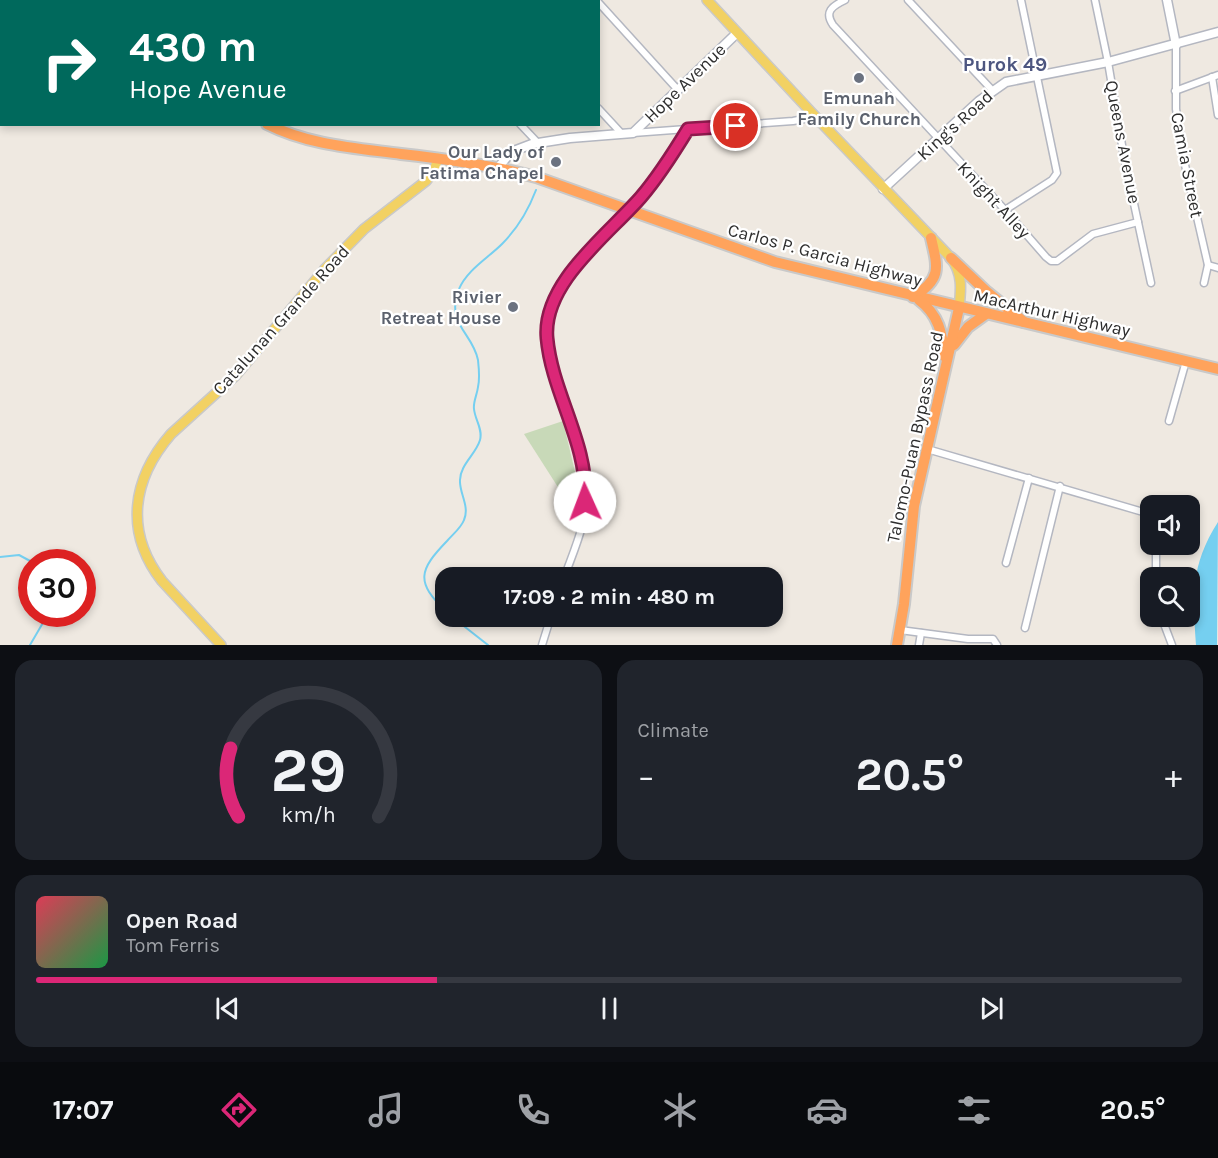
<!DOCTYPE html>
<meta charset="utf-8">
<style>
:root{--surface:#171b24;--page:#20242c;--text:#f1f3f6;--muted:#9ea1a6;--line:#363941;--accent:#db2777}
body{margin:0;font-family:Karla,sans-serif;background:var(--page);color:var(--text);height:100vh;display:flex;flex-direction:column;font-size:22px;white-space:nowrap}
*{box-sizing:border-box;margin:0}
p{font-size:20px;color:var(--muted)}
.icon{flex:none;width:33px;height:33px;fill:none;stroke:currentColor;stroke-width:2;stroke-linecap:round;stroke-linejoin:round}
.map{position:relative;height:645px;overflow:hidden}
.side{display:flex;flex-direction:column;gap:15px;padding:15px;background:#0d0f14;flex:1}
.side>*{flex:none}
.hud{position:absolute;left:0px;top:0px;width:600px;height:126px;box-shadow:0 3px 9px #0003;background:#00695c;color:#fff;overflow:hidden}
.buttons{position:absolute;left:1140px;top:495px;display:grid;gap:12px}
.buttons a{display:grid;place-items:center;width:60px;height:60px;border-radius:12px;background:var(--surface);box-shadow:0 3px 9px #0003;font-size:30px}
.speed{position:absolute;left:18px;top:549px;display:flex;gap:12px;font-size:30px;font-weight:700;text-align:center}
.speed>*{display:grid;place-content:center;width:78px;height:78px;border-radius:50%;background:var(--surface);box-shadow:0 3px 9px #0003;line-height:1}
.speed .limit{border:9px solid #d22;background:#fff;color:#111}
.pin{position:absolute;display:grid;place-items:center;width:51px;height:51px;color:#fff;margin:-26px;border:3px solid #fff;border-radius:50%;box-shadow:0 2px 6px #0007}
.me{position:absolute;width:66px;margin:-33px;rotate:358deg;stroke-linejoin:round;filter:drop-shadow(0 0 4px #0008)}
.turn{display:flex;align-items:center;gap:21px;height:126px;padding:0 30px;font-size:27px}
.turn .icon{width:78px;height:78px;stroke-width:2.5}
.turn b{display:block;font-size:42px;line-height:51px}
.big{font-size:45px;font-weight:700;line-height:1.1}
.side .card{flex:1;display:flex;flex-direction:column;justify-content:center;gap:9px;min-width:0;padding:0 21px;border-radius:18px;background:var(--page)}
.side .dial{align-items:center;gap:0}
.dial svg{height:156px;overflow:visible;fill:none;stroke:var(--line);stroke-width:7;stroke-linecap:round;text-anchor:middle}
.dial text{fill:var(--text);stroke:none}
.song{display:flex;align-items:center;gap:18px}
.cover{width:72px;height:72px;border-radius:9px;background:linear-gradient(135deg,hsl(350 70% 55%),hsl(140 70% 35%))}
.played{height:6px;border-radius:3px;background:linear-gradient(90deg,var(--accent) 35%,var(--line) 35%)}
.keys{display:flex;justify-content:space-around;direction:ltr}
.heat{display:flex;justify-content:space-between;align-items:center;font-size:33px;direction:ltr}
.side .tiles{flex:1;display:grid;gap:15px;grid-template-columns:1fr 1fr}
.card:last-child{grid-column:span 2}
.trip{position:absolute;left:435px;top:567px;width:348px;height:60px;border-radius:18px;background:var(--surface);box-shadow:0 3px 9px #0003;font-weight:700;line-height:60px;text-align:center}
.tabs{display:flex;height:96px;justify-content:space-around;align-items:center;background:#090b0e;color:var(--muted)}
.tabs .icon{width:42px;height:42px}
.tabs .active{color:var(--accent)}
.tabs b{font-size:27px;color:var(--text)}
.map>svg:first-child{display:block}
.cemetery{fill:#c8d9b8}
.water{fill:#75cff0}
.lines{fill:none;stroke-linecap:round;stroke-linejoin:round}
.stream{stroke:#75cff0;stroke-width:2}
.street-casing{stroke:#b4b7c1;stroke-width:9}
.secondary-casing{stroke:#b4b7c1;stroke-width:11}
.primary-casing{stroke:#c9c9c9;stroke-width:12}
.highway-casing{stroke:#c9c9c9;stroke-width:14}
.street{stroke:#fff;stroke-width:6}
.secondary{stroke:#fff;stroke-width:8}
.primary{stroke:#f2d163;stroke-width:9}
.highway{stroke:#ffa35c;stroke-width:10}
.route-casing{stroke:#8e194d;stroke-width:15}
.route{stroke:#db2777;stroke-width:10}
.worship-dot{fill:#6b7280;stroke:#fff;stroke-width:2}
.labels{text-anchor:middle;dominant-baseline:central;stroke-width:4.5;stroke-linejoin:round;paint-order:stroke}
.street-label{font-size:18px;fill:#2e2e2e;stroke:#fff}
.worship-label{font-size:18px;font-weight:bold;fill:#5b616d;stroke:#fff;text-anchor:end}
.neighbourhood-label{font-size:20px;font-weight:bold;fill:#4d5680;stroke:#fff}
</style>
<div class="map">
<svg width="1218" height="645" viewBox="0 0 1218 645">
<rect width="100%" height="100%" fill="#efe9e1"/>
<path class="cemetery" d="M 563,421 L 579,489 L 563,495 L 524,434 Z"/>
<path class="water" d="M 1218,522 L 1217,645 L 1196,645 C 1193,595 1190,566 1218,522 Z"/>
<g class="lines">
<g class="stream">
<path d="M 0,557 L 19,555 L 32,562"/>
<path d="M 446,611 C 415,582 419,570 447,541 C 453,534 461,528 464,520 C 470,506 459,493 460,480 C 460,465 476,454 480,440 C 483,429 475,420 474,409 C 473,402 477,395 478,387 C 480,379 479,369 478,360 C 473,333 445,324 459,289 C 467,270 488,258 502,244 C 518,228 528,211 536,190"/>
<path d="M 451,616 L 488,645"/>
<path d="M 30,645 L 44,621 L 46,614"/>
</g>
<defs>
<g id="street">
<path d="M 403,0 L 404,2"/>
<path d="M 500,0 L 501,2"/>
<path d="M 845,0 C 832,6 824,12 833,25 L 1005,210 L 1046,257 L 1051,261 L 1057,261 L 1093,234 L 1138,222"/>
<path d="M 908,0 L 992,90"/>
<path d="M 1095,0 L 1108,62 L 1124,157 L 1151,283"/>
<path d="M 22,2 L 24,0"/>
<path d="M 208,2 L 210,0"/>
<path d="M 598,2 L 678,90"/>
<path d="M 0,25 L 2,24"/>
<path d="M 1176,45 L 1176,109 L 1185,165 L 1208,265 L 1204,283"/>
<path d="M 1212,77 L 1218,115"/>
<path d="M 1175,91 L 1218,75"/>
<path d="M 598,108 L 622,134"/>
<path d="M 520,124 L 538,143"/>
<path d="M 633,133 L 793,121 L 804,119 L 812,113"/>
<path d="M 1005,210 L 1052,180 L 1057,173 L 1021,0"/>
<path d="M 1208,265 L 1218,268"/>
<path d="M 1169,421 L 1186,361"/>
<path d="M 927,449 L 1150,514"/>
<path d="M 1156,544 L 1156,578"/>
<path d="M 1006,563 L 1029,478"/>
<path d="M 564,578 C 575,547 589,519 586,485 C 582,430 535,361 551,309 C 564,269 602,240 629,210 C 652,186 671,157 688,129"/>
<path d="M 1161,616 L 1172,645"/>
<path d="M 1025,628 L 1060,486"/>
<path d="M 900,630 L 968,639 L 993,639 L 997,645"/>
<path d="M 542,645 L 551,616"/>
<path d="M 919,645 L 921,633"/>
</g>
<g id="secondary">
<path d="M 1167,0 L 1176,45"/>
<path d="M 498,168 L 511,152 L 532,144 L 570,138 L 633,133 L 737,33"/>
<path d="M 883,189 L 979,101 L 1006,82 L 1108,62 L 1218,32"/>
</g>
<g id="primary">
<path d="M 707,0 L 812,113 L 951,258 C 963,274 961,290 959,308"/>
<path d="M 221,645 L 162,581 C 124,532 132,479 171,434 L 236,375 L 324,270 L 364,229 L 426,181 L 434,171 L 438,158"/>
</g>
<g id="highway">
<path d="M 129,0 L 130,2"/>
<path d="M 267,124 C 308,145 356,148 401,154 C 446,159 492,165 536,177 L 775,262 L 1218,369"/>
<path d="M 951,258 L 987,292 L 1024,322"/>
<path d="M 913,297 C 942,279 938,268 931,238"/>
<path d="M 919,300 C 939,315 942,333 945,357"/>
<path d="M 954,345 L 968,327 L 986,314"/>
<path d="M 897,645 L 904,604 L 914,506 L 959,308"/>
</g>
</defs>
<use href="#street" class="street-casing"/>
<use href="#secondary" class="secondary-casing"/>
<use href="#primary" class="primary-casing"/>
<use href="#highway" class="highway-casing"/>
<use href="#street" class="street"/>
<use href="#secondary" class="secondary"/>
<use href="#primary" class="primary"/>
<use href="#highway" class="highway"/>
</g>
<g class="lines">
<defs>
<path id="route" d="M 585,502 C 589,444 552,394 547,338 C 542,283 609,234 641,197 C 659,176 674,152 688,129 L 736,126"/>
</defs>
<use href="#route" class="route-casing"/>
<use href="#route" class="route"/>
</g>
<g class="worship-dot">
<circle cx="859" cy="78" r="6"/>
<circle cx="556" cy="162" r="6"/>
<circle cx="513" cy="307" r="6"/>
</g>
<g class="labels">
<g class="street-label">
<text transform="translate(685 83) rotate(-44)">Hope Avenue</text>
<text transform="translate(955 125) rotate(-42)">King's Road</text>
<text transform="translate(1123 142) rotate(79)">Queens Avenue</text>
<text transform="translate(1187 165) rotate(79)">Camia Street</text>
<text transform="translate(994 200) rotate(47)">Knight Alley</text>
<text transform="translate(825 255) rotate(15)">Carlos P. Garcia Highway</text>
<text transform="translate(1052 313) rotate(13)">MacArthur Highway</text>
<text transform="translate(281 320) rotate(-48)">Catalunan Grande Road</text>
<text transform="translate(915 437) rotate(-78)">Talomo-Puan Bypass Road</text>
</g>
<g class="worship-label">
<text x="859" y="98" text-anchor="middle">Emunah<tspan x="859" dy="21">Family Church</tspan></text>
<text x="544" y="152">Our Lady of<tspan x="544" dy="21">Fatima Chapel</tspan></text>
<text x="501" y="297">Rivier<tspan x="501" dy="21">Retreat House</tspan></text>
</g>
<g class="neighbourhood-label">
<text x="1005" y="64">Purok 49</text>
</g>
</g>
</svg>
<div class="buttons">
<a><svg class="icon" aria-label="sound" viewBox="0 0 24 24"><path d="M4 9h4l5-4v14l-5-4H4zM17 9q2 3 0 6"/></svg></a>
<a><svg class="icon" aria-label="search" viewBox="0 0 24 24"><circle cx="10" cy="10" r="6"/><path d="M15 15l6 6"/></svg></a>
</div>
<div class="speed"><div class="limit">30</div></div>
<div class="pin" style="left:736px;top:126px;background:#d93025"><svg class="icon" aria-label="arrive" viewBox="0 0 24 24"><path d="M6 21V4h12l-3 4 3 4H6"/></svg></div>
<svg class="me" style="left:585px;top:502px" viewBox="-20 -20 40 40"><circle r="19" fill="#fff"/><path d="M0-13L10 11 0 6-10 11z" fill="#db2777"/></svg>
<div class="trip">17:09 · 2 min · 480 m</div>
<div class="hud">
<div class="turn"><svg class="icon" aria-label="right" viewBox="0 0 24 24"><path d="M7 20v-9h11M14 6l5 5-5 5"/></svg><div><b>430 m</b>Hope Avenue</div></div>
</div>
</div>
<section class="side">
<div class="tiles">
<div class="card dial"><svg viewBox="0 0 100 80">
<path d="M14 69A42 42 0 1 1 86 69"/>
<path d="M14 69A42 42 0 0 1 10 34" stroke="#db2777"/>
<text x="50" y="56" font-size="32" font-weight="700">29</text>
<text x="50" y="72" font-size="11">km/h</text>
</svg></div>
<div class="card"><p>Climate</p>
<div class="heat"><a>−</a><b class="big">20.5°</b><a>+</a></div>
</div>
<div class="card">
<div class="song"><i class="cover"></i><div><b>Open Road</b><p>Tom Ferris</p></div></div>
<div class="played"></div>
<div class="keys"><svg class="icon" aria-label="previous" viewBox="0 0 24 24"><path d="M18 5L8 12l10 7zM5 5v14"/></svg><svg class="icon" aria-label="pause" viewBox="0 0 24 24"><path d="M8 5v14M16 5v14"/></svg><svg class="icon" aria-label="next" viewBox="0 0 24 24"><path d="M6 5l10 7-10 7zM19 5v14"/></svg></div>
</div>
</div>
</section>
<nav class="tabs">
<b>17:07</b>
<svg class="icon active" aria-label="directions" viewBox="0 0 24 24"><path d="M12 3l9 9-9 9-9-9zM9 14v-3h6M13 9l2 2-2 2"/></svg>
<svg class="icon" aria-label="music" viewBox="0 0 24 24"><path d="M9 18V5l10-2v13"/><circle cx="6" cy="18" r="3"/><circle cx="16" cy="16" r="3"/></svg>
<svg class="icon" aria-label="phone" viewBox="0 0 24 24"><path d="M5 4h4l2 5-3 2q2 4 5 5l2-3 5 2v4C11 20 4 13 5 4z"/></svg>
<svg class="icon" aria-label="climate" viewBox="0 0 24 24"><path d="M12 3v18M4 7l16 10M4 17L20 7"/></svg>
<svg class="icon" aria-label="car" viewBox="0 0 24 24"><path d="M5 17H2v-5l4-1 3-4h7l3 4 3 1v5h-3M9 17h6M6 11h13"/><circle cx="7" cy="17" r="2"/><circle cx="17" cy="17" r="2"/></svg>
<svg class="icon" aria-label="filters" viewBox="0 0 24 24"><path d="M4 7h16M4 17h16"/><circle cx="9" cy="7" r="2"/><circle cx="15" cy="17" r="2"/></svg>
<b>20.5°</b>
</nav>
